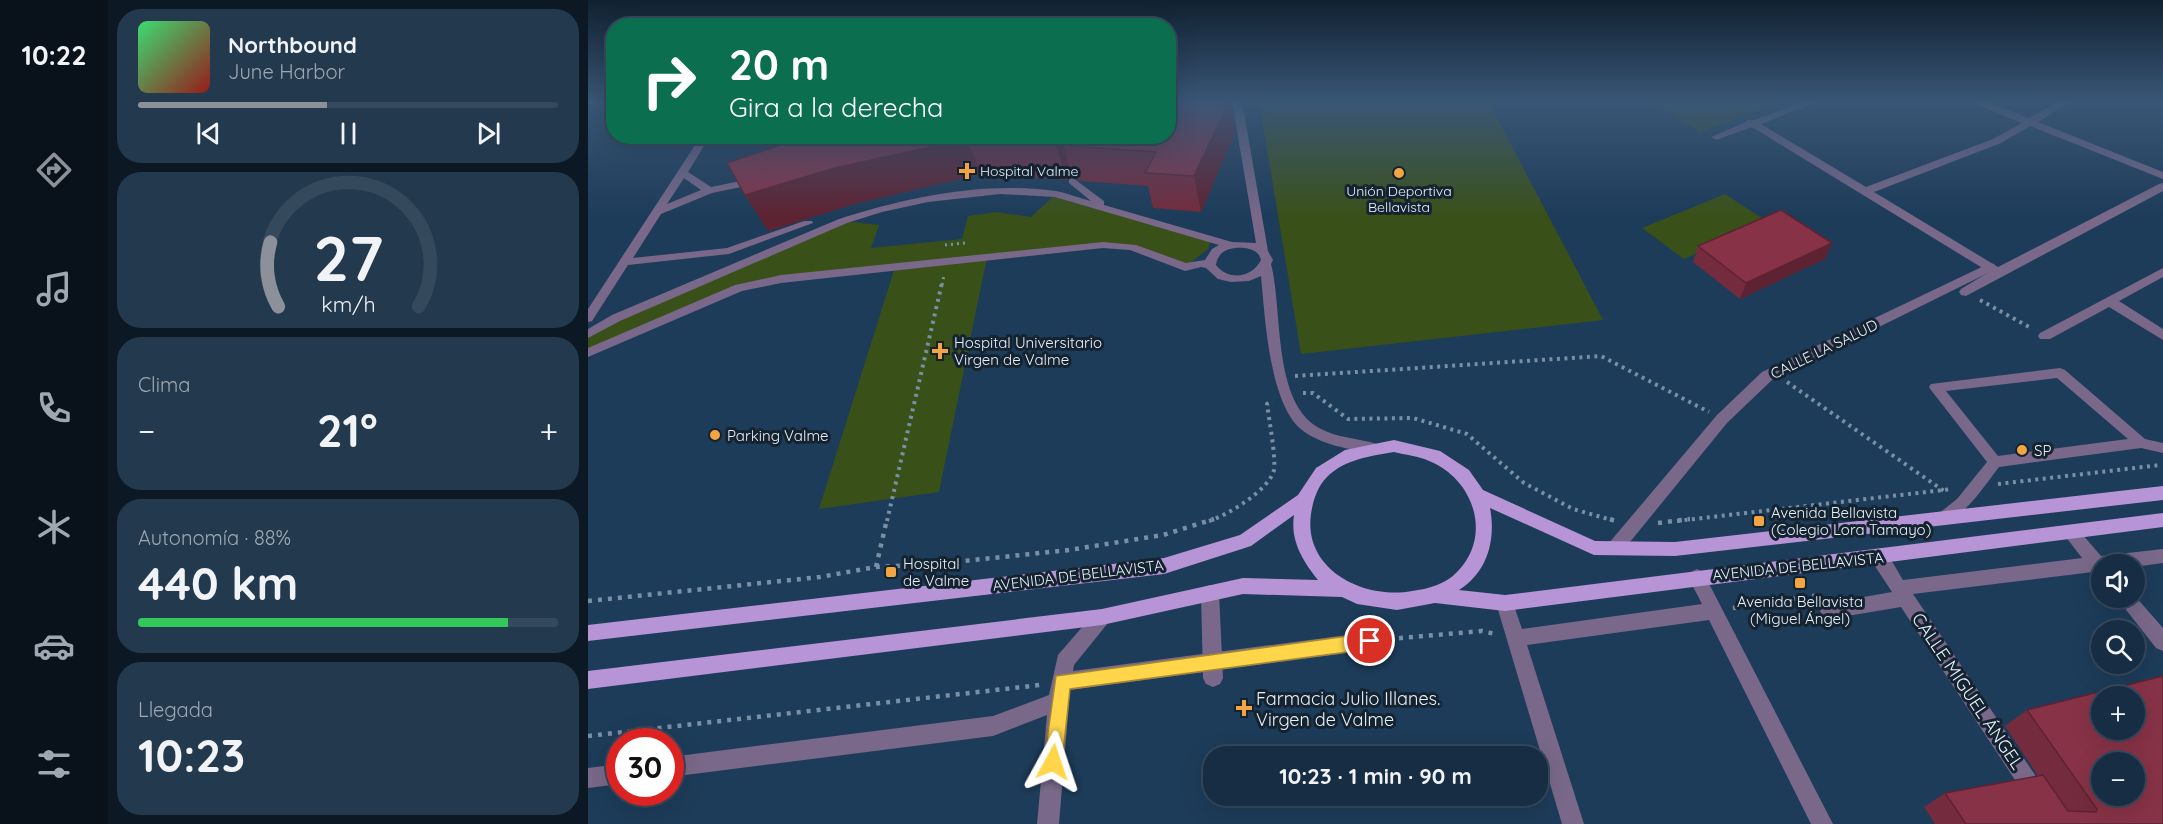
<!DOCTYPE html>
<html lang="es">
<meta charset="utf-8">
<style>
:root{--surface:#162d43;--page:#23394e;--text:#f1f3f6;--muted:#9ea8b2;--line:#35495c;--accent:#8c9099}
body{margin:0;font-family:Quicksand,sans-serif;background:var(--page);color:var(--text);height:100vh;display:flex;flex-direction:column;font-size:22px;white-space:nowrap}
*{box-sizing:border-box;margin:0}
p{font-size:20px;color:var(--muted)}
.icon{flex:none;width:33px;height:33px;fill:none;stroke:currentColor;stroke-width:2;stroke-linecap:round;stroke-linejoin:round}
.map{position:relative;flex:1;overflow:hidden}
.sheet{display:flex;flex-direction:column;gap:9px;padding:9px;background:#0c1925;width:480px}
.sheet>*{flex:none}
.top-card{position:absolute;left:18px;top:18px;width:570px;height:126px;border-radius:24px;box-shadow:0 6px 24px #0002,0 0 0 2px var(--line);background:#0b6e4f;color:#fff;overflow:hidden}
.buttons{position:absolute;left:1503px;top:554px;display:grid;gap:12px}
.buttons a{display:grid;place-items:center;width:54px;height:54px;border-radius:50%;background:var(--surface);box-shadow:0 6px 24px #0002,0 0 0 2px var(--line);font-size:30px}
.speed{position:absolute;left:18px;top:728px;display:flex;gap:12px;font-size:30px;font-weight:700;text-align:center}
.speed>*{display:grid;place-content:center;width:78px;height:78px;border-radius:50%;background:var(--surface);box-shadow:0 6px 24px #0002,0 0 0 2px var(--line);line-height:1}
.speed .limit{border:9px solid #d22;background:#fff;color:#111}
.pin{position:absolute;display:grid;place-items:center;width:51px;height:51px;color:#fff;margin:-26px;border:3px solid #fff;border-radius:50%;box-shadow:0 2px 6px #0007}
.me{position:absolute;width:66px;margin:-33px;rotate:5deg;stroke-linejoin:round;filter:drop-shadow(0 0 4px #0008)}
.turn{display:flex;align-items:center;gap:21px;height:126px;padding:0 24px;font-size:27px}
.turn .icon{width:78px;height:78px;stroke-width:2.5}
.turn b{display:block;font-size:42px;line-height:51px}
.big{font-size:45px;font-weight:800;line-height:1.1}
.sheet .tile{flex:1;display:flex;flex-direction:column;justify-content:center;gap:9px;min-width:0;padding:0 21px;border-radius:24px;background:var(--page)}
.sheet .dial{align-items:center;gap:0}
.dial svg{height:156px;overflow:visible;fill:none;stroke:var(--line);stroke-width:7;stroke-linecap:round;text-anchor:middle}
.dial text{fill:var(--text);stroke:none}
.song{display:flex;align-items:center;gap:18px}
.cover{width:72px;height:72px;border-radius:9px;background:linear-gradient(135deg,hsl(140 70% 55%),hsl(0 70% 35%))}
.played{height:6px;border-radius:3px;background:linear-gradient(90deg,var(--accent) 45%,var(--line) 45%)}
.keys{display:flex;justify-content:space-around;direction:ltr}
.heat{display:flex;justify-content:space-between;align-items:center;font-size:33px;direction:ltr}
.charge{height:9px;border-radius:4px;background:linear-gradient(90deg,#34c759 88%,var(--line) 0)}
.trip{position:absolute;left:615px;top:746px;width:345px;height:60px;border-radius:24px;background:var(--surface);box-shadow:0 6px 24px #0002,0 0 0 2px var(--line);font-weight:800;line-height:60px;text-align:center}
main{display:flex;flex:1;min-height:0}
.tabs{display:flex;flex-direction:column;width:108px;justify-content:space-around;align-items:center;background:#09121b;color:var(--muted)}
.tabs .icon{width:42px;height:42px}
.tabs .current{color:var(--accent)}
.tabs b{font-size:27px;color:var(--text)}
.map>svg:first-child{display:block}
.green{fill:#3a5019}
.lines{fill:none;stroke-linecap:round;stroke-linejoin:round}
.path-far2{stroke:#798fa4;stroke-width:3;stroke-dasharray:2 4;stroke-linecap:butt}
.path-far1{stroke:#798fa4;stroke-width:4;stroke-dasharray:3 4.5;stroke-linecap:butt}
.path{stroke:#798fa4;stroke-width:4.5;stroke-dasharray:4 6;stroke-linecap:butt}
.service{fill:#796889;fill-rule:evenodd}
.pedestrian{fill:#796889;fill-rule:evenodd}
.minor{fill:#796889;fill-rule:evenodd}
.primary{fill:#b794d6;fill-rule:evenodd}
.wall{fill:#742b3d}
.shaded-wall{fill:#5e2332}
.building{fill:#873247;stroke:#5e2332;stroke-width:1.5;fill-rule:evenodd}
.route{fill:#ffd54a;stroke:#a68a30;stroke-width:1.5}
.poi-dot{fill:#f3a443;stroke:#152330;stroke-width:2}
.labels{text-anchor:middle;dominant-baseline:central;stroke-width:6;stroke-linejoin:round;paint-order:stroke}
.far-poi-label{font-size:14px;fill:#e5f0fb;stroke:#152330;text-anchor:start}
.poi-label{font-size:15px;fill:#e5f0fb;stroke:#152330;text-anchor:start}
.street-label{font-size:15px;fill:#e5f0fb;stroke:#152330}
.near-street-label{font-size:18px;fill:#e5f0fb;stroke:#152330}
.near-poi-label{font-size:18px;fill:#e5f0fb;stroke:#152330;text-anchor:start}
</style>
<main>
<nav class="tabs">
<b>10:22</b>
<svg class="icon current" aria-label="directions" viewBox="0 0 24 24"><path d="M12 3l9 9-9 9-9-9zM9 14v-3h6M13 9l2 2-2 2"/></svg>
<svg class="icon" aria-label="music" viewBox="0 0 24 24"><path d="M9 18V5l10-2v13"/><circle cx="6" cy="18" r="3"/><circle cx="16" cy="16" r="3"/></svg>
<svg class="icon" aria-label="phone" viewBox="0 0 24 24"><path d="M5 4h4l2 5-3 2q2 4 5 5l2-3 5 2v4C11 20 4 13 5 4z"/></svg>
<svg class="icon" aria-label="climate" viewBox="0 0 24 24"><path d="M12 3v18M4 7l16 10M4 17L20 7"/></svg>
<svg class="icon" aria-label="car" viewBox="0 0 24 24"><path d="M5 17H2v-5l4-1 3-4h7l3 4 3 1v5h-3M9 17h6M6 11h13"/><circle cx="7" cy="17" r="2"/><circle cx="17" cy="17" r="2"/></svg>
<svg class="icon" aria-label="filters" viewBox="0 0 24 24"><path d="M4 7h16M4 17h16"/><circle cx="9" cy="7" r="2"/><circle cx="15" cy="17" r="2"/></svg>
</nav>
<section class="sheet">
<div class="tile">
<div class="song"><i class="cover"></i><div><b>Northbound</b><p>June Harbor</p></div></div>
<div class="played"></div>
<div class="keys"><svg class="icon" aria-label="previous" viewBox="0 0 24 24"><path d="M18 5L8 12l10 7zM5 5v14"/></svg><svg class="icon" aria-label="pause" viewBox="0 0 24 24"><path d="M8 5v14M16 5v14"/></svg><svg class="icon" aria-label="next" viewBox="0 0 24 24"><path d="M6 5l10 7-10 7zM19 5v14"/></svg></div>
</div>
<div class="tile dial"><svg viewBox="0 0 100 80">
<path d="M14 69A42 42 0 1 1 86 69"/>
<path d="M14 69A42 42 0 0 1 10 36" stroke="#8c9099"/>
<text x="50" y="56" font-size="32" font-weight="700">27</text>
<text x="50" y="72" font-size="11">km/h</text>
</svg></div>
<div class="tile"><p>Clima</p>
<div class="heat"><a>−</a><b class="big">21°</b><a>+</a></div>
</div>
<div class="tile"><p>Autonomía · 88%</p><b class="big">440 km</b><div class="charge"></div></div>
<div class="tile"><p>Llegada</p><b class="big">10:23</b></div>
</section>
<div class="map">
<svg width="1575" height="824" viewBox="0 0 1575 824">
<rect width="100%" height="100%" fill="#1d3c59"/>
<g class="green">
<path d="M 671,101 L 900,101 L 1015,320 L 713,354 Z"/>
<path d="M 1061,101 L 1191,101 L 1195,103 L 1111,132 Z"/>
<path d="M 468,194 L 624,239 L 620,249 L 597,267 L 544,247 L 515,245 L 399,257 L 351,492 L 231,509 L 307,267 L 151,288 L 0,350 L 0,334 L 255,221 L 291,225 L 283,248 L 374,239 L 380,216 L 408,212 L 443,217 Z"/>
<path d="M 1137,194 L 1180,222 L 1096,259 L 1054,228 Z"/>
</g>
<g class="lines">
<g class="path-far2">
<path d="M 357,245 L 377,243"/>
<path d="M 354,285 L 356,275"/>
</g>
<g class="path-far1">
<path d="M 1392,300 L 1443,328"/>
<path d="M 707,376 L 1013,356 L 1121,412"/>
<path d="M 1199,382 L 1356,491"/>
<path d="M 715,393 L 725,393 L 760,419 L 825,418 L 879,434 L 936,483 L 985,509 L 1027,521"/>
<path d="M 1410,484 L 1572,465"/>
<path d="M 299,521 L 354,283"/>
<path d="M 621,521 C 640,515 681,490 686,470 C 688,457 681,419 679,404 L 685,402"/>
<path d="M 1089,521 L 1364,489"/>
</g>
<g class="path">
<path d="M 1022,519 L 1028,521"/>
<path d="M 1070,523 L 1102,519"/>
<path d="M 288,567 L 299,519"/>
<path d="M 0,601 L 232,577 L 288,567 L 347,564 L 481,550 L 575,535 L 626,519"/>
<path d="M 1145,608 L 1232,595"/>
<path d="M 801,639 L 894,631 L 907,634"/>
<path d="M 0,736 L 452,685"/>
</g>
<g class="service">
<path d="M 644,101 L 654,101 L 680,251 L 685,260 L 683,264 C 695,309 684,402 731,428 C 749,438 770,438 789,444 L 791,448 L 789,452 L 784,453 C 761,449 733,445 714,430 C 681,404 677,316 673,276 L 661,281 L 643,282 L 630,279 L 618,268 L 613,267 L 597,271 L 542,250 L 515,248 L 193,283 L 154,291 L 0,357 L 0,348 L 147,285 L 193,275 L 515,242 L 548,245 L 598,263 L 617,260 L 624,249 L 631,245 L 467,197 L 412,194 L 340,202 L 294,212 L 259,223 L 32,321 L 0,338 L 0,329 L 24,315 L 251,219 C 319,197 396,181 468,191 C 479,193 491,198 503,201 L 481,183 L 481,179 L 485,178 L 516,201 L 516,205 L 644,242 L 668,243 ZM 656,248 C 665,249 671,252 673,260 C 664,278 640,281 628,265 C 630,250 643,247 656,248 Z"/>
<path d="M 113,136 L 122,136 L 100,172 L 123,187 L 167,178 L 172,181 L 167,184 L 124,193 L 73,214 L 45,258 L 139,248 L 216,221 L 224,221 L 225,223 L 141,254 L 40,265 L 4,321 L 0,322 L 0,309 ZM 96,178 L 113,190 L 79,204 Z"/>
<path d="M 1472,368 L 1477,370 L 1557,439 L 1575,443 L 1575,453 L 1553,448 L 1411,467 C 1400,481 1369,529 1350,522 L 1347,518 L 1350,514 L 1369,499 L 1399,462 L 1343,390 L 1341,387 L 1343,384 ZM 1469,378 L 1540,439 L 1410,456 L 1358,391 Z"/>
</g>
<g class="pedestrian">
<path d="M 1402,263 L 1406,264 L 1408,267 L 1406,270 L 1184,380 L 1139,423 L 1033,553 L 1027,555 L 1021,553 L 1018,548 L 1021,543 L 1129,415 L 1174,372 Z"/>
<path d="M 622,585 L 628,587 L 631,593 L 635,678 L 632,684 L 625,687 L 618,684 L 615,678 L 613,593 L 616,587 Z"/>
</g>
<g class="minor">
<path d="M 1218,101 L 1231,101 L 1173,124 L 1278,187 L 1405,139 L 1434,123 L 1385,103 L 1384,101 L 1397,101 L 1441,118 L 1472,101 L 1484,101 L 1450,122 L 1575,172 L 1575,179 L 1442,126 L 1413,143 L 1286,192 L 1410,267 L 1571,184 L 1575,183 L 1575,191 L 1378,296 L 1373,295 L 1371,292 L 1373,289 L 1401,272 L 1164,127 L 1128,140 L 1123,137 L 1158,122 L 1159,120 L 1166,120 Z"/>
<path d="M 1575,268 L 1575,277 L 1531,301 L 1575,329 L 1575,340 L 1521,307 L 1462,339 L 1452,339 L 1450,336 L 1452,333 Z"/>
<path d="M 1482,525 L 1488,527 L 1513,556 L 1575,549 L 1575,563 L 1546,567 L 1546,564 L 1514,564 L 1513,577 L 1505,572 L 1325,594 L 1480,824 L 1456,824 L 1313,607 L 1241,619 L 1235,617 L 1232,611 L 1235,605 L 1241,603 L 1304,592 L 1281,557 L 1284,552 C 1299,546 1308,569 1315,580 L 1494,558 L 1474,532 L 1476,527 Z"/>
<path d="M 1109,569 L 1115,572 L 1245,824 L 1223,824 L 1121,620 L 939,645 L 996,824 L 974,824 L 908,603 L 911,597 L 917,595 L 923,597 L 934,629 L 1114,604 L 1100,577 L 1103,572 Z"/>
<path d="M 1546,595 L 1575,628 L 1575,651 L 1568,648 L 1528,597 L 1546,597 Z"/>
<path d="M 514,609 L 520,611 L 523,617 L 520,623 L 486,665 L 485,671 L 782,632 L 789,635 L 791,641 L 789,647 L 782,650 L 482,690 L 471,824 L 449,824 L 459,715 L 405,736 L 82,777 L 82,757 L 405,716 L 461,695 L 470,655 L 508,611 Z"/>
<path d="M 32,764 L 32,784 L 0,788 L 0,768 Z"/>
</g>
<path class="primary" d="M 806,440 L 852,451 L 881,470 L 895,490 L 1007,541 L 1087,542 L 1575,486 L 1575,500 L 1087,556 L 1006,555 L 902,508 C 908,539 900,572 871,590 L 917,595 L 1575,513 L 1575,527 L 917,611 L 847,603 L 809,610 L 769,604 L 754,597 L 655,594 L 514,625 L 0,689 L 0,671 L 514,609 L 655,578 L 730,580 C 715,561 702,541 706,515 L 663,546 L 576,574 L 0,641 L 0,625 L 576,558 L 652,535 L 710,495 L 728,468 L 757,450 ZM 806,452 C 817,455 831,456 841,461 C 886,479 905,536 869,572 C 858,584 840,589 824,591 C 776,600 715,570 723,514 C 725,501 729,487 739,477 C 757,459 783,456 806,452 Z"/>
</g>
<g class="wall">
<path d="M 647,132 L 613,212 L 565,208 L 560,186 L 493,181 L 484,176 L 479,180 L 393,174 L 266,204 L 180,231 L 220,136 Z"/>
<path d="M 1244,243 L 1237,259 L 1152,299 L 1105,262 L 1110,246 Z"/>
<path d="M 1439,710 L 1575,824 L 1347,824 L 1336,807 L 1357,793 L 1450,776 L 1417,726 Z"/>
</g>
<g class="shaded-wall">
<path d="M 641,101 L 643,101 L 647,132 L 613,212 L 606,176 Z"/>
<path d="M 379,139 L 393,174 L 266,204 L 180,231 L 157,195 L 247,168 Z"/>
<path d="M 474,141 L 484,176 L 479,180 L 468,145 Z"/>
<path d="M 1244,243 L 1237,259 L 1152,299 L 1158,283 Z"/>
</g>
<g class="building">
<path d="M 580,101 L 641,101 L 606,176 L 557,173 L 568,152 L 483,146 L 474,141 L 468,145 L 379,139 L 247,168 L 157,195 L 139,163 L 220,136 L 580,136 Z"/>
<path d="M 1193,210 L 1244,243 L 1158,283 L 1110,246 Z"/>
<path d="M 1575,676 L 1575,824 L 1378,824 L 1357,793 L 1455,775 L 1480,811 L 1508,812 L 1509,809 L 1439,710 ZM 1514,696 L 1546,696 L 1546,729 L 1514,729 ZM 1514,762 L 1546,762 L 1546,795 L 1514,795 Z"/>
</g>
<linearGradient id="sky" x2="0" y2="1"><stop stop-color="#102131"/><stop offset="0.47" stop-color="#3a5676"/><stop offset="1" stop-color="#3a5676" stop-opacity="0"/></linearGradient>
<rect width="1575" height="216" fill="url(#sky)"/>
<path class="route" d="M 782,633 L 788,635 L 791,641 L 788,646 L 782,649 L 482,689 L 474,762 L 472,769 L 465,772 L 458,769 L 456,762 L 468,676 Z"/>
<g class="poi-dot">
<path d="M376 162h6v6h6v6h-6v6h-6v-6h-6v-6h6z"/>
<circle cx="811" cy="173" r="6"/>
<path d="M349 342h6v6h6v6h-6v6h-6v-6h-6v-6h6z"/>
<circle cx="127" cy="435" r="6"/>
<circle cx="1434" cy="450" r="6"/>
<rect x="1165" y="515" width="12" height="12" rx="3"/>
<rect x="297" y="566" width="12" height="12" rx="3"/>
<rect x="1206" y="577" width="12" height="12" rx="3"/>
<path d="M653 699h6v6h6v6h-6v6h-6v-6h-6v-6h6z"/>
</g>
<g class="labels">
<g class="far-poi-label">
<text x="392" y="171">Hospital Valme</text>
<text x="811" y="191" text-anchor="middle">Unión Deportiva<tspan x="811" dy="16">Bellavista</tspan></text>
</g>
<g class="poi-label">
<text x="366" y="342">Hospital Universitario<tspan x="366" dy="17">Virgen de Valme</tspan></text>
<text x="139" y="435">Parking Valme</text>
<text x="1446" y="450">SP</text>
<text x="1183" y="512">Avenida Bellavista<tspan x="1183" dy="17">(Colegio Lora Tamayo)</tspan></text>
<text x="315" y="563">Hospital<tspan x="315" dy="17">de Valme</tspan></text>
<text x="1212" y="601" text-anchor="middle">Avenida Bellavista<tspan x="1212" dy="17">(Miguel Ángel)</tspan></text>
</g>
<g class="street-label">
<text transform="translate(1236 349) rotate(-26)">CALLE LA SALUD</text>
<text transform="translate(1210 566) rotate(-6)">AVENIDA DE BELLAVISTA</text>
<text transform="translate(490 575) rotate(-7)">AVENIDA DE BELLAVISTA</text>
</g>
<g class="near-street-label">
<text transform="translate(1380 691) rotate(56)">CALLE MIGUEL ÁNGEL</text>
</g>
<g class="near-poi-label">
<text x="668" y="698">Farmacia Julio Illanes.<tspan x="668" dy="21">Virgen de Valme</tspan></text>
</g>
</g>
</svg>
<div class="buttons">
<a><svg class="icon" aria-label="sound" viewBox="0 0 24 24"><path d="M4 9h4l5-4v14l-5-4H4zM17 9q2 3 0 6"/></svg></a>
<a><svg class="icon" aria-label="search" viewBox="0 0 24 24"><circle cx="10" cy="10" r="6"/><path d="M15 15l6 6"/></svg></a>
<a>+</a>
<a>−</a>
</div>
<div class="speed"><div class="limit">30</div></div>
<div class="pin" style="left:782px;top:641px;background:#d93025"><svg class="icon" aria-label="arrive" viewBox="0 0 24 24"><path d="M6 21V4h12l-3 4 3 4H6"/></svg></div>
<svg class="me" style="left:465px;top:762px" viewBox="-20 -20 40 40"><path d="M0-17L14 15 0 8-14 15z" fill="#ffd54a" stroke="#fff" stroke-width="4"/></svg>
<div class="trip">10:23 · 1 min · 90 m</div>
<div class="top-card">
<div class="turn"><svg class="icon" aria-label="right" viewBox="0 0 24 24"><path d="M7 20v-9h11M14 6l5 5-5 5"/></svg><div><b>20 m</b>Gira a la derecha</div></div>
</div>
</div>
</main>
